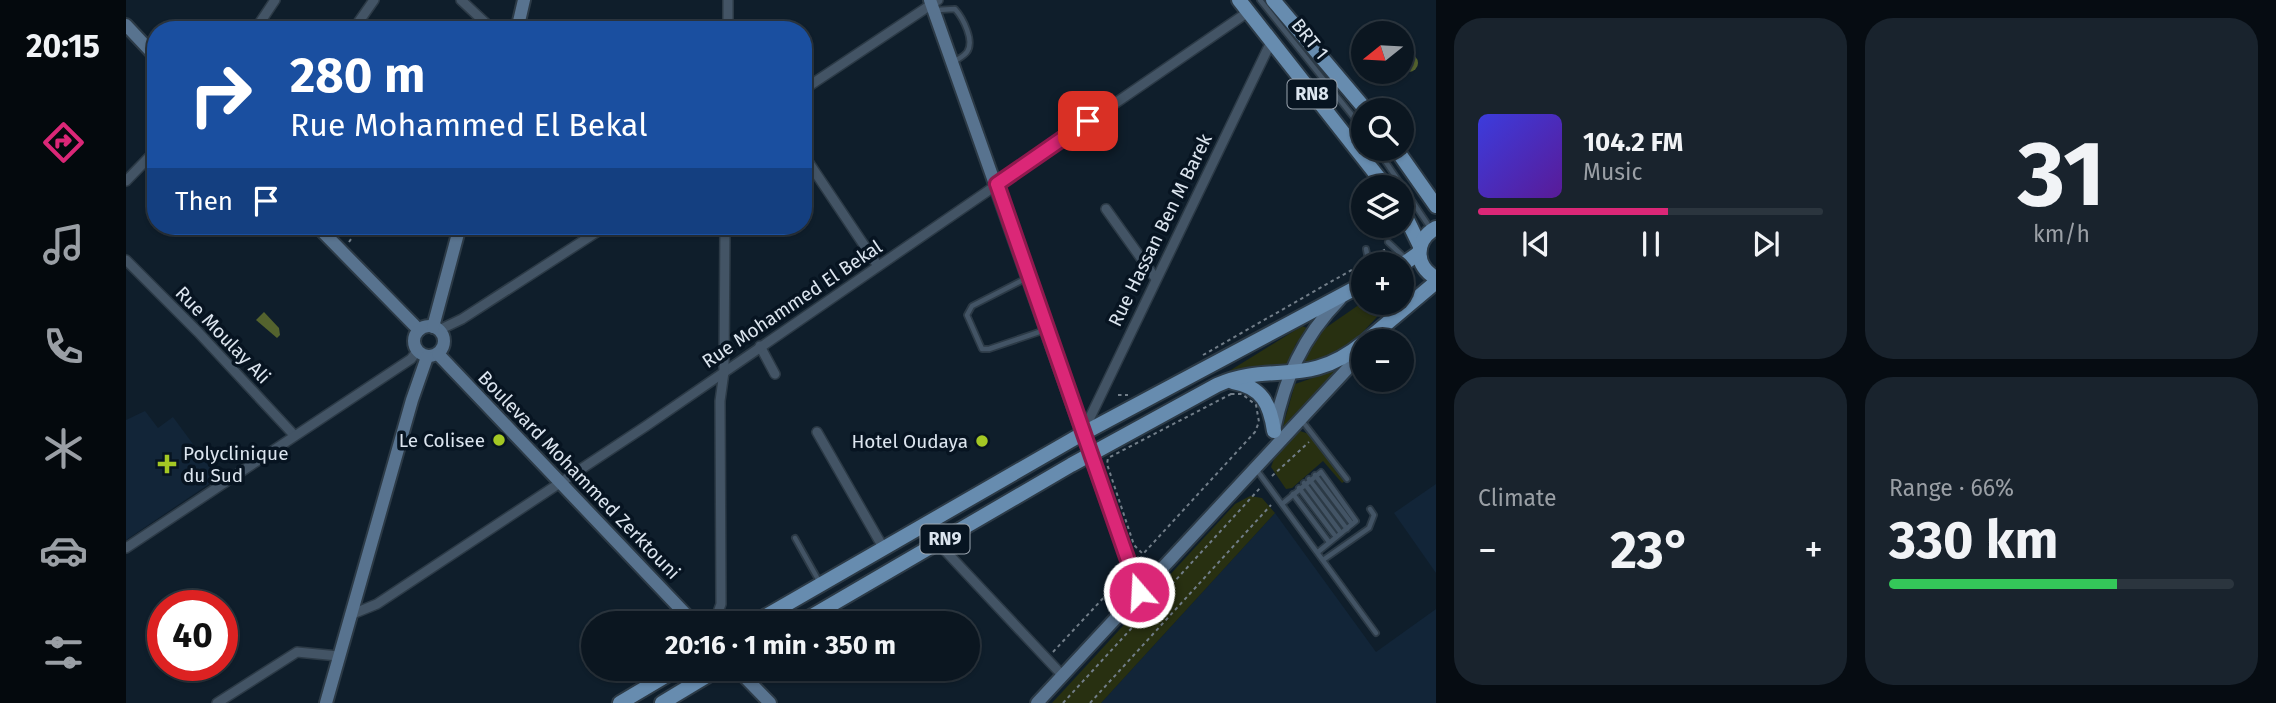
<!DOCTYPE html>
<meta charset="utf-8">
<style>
:root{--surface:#0b1620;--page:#19232d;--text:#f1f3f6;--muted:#9a9fa5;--line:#2b353e;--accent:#db2777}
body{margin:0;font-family:"Fira Sans",sans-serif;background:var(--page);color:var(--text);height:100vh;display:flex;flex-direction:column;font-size:26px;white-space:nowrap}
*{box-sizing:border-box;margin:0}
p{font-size:23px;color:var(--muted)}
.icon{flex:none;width:38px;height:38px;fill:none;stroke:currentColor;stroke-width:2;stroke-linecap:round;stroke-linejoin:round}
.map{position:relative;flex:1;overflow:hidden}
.details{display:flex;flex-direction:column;gap:18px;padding:18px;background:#060c12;width:840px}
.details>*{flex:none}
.guide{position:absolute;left:21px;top:21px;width:665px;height:214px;border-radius:28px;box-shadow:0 2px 5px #0004,0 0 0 2px var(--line);background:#1a4fa0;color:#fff;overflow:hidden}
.needle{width:46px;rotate:252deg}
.tools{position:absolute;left:1225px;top:21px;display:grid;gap:14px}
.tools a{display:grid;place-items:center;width:63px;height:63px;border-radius:50%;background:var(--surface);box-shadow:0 2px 5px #0004,0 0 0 2px var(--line);font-size:35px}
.speed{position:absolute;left:21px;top:590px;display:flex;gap:14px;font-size:35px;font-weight:700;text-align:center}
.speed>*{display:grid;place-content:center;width:91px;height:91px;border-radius:50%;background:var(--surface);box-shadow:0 2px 5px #0004,0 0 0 2px var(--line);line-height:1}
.speed .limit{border:10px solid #d22;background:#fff;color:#111}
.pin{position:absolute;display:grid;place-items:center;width:60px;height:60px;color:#fff;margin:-30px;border-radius:14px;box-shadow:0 4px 10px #0006}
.me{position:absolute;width:77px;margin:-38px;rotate:341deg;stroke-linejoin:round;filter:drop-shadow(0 0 5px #0008)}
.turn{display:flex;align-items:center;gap:24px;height:147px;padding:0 28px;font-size:32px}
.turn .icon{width:91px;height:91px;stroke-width:2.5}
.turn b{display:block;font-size:49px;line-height:60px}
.then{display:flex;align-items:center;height:66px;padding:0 28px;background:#0003;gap:14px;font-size:26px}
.big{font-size:52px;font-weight:700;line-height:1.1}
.details .widget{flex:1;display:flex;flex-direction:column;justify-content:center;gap:10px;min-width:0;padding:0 24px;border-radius:28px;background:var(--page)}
.details .dial{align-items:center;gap:0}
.dial b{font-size:91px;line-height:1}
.song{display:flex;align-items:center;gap:21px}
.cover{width:84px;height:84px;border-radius:10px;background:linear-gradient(135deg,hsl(240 70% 55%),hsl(270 70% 35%))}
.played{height:7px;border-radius:4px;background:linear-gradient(90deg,var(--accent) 55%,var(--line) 55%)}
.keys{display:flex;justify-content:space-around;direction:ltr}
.heat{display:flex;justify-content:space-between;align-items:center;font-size:38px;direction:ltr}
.charge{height:10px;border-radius:5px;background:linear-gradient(90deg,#34c759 66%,var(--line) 0)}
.details .tiles{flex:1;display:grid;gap:18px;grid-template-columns:repeat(2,1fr)}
.trip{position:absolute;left:455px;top:611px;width:399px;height:70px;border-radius:35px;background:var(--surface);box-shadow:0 2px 5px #0004,0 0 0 2px var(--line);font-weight:700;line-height:70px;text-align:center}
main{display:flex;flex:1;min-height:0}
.tab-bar{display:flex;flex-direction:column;width:126px;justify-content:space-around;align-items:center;background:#04090d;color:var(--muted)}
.tab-bar .icon{width:49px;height:49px}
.tab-bar .selected{color:var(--accent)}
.tab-bar b{font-size:32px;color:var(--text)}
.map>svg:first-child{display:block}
.built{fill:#122538}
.green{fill:#283011}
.water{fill:#54632e}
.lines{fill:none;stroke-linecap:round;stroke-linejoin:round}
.lane-casing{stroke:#2c3a46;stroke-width:8}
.street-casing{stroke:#2c3a46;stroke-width:12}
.secondary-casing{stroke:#2c3a46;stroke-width:16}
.primary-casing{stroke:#2c3a46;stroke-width:18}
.path{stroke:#727e89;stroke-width:2;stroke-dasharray:3.5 3.5;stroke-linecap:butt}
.lane{stroke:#435465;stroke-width:4.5}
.street{stroke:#435465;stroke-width:9}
.secondary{stroke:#58738f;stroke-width:12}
.primary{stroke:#678caf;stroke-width:14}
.route-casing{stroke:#8e194d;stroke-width:18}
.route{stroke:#db2777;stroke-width:12}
.poi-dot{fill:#a4c824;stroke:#071421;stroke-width:2.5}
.labels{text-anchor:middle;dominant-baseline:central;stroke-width:7;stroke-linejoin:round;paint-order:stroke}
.shield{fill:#071421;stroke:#9ca6b1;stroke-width:2}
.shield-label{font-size:18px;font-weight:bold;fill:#dce5ef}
.street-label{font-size:19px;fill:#dce5ef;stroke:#071421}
.poi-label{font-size:19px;fill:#dce5ef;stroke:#071421;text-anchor:end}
</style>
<main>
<nav class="tab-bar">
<b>20:15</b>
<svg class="icon selected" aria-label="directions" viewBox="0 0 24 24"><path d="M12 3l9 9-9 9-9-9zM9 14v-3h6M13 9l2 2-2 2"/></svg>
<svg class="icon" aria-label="music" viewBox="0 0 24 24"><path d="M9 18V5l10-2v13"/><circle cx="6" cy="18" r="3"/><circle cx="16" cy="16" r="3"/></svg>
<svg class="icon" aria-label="phone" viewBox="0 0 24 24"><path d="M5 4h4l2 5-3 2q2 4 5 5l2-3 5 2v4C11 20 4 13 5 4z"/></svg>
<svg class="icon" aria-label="climate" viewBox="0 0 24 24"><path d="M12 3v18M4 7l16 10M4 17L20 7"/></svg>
<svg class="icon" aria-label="car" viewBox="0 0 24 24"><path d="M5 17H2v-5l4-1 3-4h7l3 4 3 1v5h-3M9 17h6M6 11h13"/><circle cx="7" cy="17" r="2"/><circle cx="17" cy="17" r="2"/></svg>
<svg class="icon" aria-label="filters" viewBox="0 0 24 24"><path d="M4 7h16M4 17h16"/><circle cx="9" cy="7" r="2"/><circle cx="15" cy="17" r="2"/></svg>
</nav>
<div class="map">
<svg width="1310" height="703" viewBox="0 0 1310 703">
<rect width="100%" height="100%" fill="#0f1e2b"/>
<g class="built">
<path d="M 19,411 L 32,428 L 47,417 L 92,478 L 0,540 L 0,420 Z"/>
<path d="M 1310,484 L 1310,573 L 1268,513 Z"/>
<path d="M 1149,513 L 1250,652 L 1310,609 L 1310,703 L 975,703 Z"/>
</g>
<g class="green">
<path d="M 1237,302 L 1264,303 L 1235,334 L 1211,354 L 1173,367 L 1198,329 Z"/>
<path d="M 1176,326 L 1181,328 L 1170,344 L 1160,367 L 1100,373 Z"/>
<path d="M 1210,370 L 1213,371 L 1155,433 L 1169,384 Z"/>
<path d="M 1174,431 L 1183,434 L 1219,481 L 1216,483 L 1197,461 L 1166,488 L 1160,489 L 1145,467 L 1148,459 Z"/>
<path d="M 1124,496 L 1136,498 L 1149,513 L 975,703 L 926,703 L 1109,504 Z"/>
</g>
<g class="water">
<circle cx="1283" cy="63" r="9"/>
<path d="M 138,312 L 153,328 L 154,335 L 151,338 L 130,320 Z"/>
</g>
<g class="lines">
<defs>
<g id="lane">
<path d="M 1134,0 L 1237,129"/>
<path d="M 811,10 L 829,9 C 837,18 849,41 841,52 C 838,56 832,59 828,62"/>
<path d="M 1251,149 L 1305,229"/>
<path d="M 1245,233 L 1249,226"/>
<path d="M 1262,242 L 1279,258"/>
<path d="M 1240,249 L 1243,264"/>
<path d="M 899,279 L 846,306 L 841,315 L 856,349 L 863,349 L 919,330"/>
<path d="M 1177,422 L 1221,479"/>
<path d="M 1130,469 L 1250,633"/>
<path d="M 1189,475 L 1226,524"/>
<path d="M 1183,479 L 1221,529"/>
<path d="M 1178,483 L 1215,533"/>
<path d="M 1173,488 L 1210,537"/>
<path d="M 1167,494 L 1203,542"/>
<path d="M 1156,504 L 1195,472 L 1230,521 L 1192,552"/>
<path d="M 669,538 L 693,581"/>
<path d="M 1197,560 L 1243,528 L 1248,515 L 1244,509"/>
</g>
<g id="street">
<path d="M 335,0 L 367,30"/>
<path d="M 129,30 L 149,0"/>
<path d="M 227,30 L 248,0"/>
<path d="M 602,30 L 602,0"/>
<path d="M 677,90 L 812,0"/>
<path d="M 677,154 L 752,266"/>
<path d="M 0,181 L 30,150"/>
<path d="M 980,209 L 1030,279"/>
<path d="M 0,260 L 72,332 L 168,435"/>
<path d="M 313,330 L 336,319 L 480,226"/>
<path d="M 634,346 L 649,374"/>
<path d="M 691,432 L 758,549"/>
<path d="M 957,432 L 1145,42"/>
<path d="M 812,543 L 937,676"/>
<path d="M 0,548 L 285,359 L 291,351"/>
<path d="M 224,615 L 251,604 L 520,426 L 1122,12"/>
<path d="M 588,623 L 595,604 L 594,401 L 598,372 L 599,226"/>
<path d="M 91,703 L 171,652 L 212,656"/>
</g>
<g id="secondary">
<path d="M 804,0 L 1013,592"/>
<path d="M 0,25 L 30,57"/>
<path d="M 391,30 L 398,0"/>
<path d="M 191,226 L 293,330"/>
<circle cx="303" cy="341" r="15"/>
<path d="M 307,327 L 334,226"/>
<path d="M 312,354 L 568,623"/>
<path d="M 1148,430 C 1159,378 1176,338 1214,299"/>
<path d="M 610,668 L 644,703"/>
<path d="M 200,703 L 286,400 L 301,357"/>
<path d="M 911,703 L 1237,352"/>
</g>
<g id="primary">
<path d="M 1113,0 L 1260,187"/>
<path d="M 1147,0 L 1240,110"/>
<path d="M 1270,149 L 1310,206"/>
<path d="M 1276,209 L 1294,246"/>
<path d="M 1310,228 C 1288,240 1288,266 1310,278"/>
<path d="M 1276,265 L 1293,253"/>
<path d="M 1240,341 L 1310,282"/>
<path d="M 1107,382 C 1136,387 1144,404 1148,431"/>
<path d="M 628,623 L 956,434 L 1237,284"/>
<path d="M 674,623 L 945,465 L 1091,385 C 1145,361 1181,389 1237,343"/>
<path d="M 494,703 L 553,668"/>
<path d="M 536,703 L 594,668"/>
</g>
</defs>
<use href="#lane" class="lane-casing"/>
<use href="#street" class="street-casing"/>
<use href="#secondary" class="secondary-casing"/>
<use href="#primary" class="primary-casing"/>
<g class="path">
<path d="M 223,242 L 234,226"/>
<path d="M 1250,255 L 1260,249"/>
<path d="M 1077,355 L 1236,264"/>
<path d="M 1105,394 L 1116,394 L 1130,405 L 1133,422 L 1129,432 L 1017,554 L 1008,545 L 981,464 L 982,458 Z"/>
<path d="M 992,395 L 1002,395"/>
<path d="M 1146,476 L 1183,442"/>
<path d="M 927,652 L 995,579"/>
<path d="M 937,703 L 1135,487"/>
<path d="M 964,703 L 1145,505"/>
</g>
<use href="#lane" class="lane"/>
<use href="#street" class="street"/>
<use href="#secondary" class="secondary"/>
<use href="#primary" class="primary"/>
</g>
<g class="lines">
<defs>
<path id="route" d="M 962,121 L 871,184 L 1013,592"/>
</defs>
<use href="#route" class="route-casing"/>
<use href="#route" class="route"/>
</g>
<g class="poi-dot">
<circle cx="373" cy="440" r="7"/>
<circle cx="856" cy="441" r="7"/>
<path d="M37.5 453.5h7v7h7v7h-7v7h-7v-7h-7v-7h7z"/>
</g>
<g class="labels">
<g class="shield">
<rect x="1161.5" y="79.5" width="49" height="29" rx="5"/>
<rect x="794.5" y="524.5" width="49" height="29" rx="5"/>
</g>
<g class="shield-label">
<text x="1186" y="94">RN8</text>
<text x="819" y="539">RN9</text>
</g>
<g class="street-label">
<text transform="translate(1184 39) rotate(51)">BRT 1</text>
<text transform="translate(1034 230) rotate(-64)">Rue Hassan Ben M Barek</text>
<text transform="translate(666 304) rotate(-34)">Rue Mohammed El Bekal</text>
<text transform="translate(97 335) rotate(46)">Rue Moulay Ali</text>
<text transform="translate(453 475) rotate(46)">Boulevard Mohammed Zerktouni</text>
</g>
<g class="poi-label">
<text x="359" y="440">Le Colisee</text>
<text x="842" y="441">Hotel Oudaya</text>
<text x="57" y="453" text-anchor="start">Polyclinique<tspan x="57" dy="22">du Sud</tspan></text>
</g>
</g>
</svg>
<div class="tools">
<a><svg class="needle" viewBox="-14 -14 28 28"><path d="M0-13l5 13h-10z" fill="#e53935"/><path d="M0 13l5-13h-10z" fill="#9a9fa5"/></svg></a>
<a><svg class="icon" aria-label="search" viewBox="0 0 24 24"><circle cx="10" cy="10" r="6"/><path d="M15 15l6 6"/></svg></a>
<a><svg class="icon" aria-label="layers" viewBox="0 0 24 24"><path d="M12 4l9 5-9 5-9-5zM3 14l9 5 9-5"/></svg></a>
<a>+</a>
<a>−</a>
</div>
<div class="speed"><div class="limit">40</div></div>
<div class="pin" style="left:962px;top:121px;background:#d93025"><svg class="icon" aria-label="arrive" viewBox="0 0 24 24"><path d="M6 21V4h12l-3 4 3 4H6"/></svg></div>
<svg class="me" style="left:1013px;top:592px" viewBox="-20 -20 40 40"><circle r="17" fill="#db2777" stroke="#fff" stroke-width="3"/><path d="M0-11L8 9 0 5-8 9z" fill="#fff"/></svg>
<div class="trip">20:16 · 1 min · 350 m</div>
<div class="guide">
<div class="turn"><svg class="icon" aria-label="right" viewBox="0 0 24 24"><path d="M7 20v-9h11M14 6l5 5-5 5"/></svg><div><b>280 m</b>Rue Mohammed El Bekal</div></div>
<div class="then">Then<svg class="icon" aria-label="arrive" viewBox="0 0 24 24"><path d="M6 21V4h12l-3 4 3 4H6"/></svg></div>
</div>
</div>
<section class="details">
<div class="tiles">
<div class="widget">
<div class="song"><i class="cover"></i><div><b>104.2 FM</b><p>Music</p></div></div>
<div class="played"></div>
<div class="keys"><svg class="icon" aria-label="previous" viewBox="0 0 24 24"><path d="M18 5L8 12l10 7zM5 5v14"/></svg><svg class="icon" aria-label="pause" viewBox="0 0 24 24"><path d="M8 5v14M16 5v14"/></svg><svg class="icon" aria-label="next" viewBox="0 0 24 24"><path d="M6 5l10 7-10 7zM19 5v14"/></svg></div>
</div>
<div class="widget dial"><b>31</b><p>km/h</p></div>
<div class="widget"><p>Climate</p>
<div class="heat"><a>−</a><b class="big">23°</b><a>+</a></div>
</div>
<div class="widget"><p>Range · 66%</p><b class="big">330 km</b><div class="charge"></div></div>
</div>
</section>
</main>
